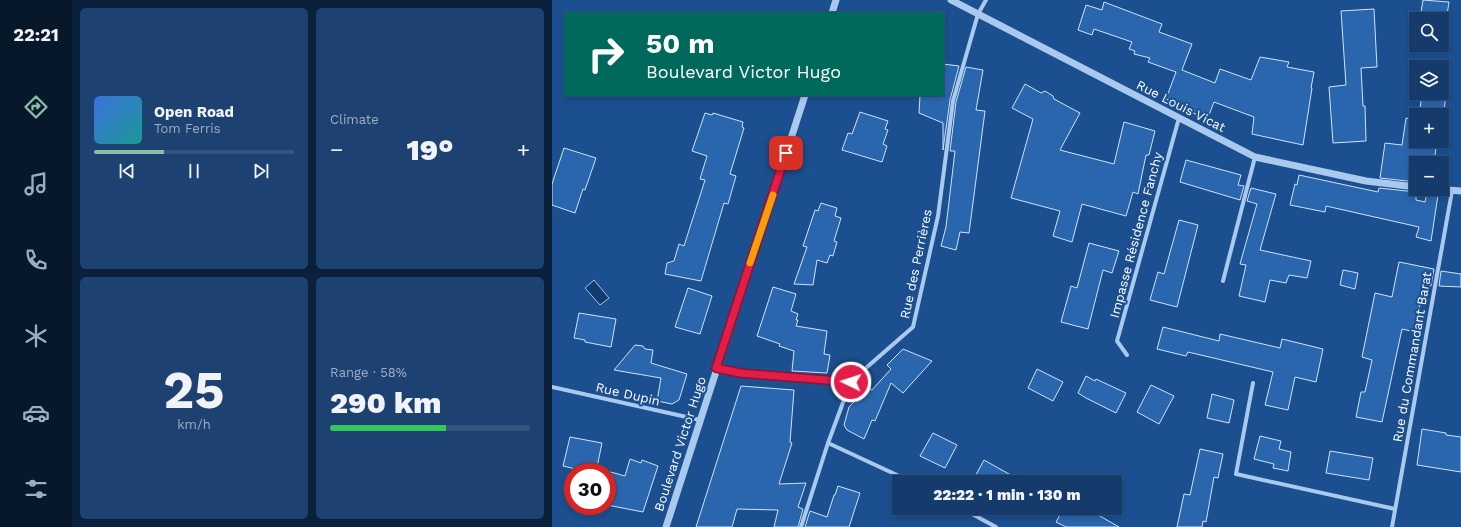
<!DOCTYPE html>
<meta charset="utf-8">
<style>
:root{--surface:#143b6b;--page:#1d4271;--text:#f1f3f6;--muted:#9dadc1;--line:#33557e;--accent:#8abfa5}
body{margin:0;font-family:"Work Sans",sans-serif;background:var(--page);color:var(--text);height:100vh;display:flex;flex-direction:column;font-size:15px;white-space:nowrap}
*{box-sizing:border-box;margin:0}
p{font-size:13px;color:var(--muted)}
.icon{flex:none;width:22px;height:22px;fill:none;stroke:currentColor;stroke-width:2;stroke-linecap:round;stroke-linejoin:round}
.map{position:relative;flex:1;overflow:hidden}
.side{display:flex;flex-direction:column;gap:8px;padding:8px;background:#0b203b;width:480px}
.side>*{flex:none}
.hud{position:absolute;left:12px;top:12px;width:380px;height:84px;border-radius:0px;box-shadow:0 2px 6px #0003,0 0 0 1px var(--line);background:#00695c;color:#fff;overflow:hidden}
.fabs{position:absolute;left:857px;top:12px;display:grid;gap:8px}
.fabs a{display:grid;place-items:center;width:40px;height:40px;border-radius:0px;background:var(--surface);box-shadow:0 2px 6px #0003,0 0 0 1px var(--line);font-size:20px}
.speed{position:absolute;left:12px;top:463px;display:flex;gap:8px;font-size:20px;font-weight:700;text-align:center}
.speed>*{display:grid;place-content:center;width:52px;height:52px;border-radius:50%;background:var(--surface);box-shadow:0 2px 6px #0003,0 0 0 1px var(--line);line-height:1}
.speed .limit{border:6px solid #d22;background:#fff;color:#111}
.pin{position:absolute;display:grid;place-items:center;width:34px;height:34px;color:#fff;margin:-17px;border-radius:8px;box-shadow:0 2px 6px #0006}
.me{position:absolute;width:44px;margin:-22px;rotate:274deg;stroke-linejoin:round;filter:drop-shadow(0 0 3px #0008)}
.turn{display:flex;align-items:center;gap:14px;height:84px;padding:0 16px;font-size:18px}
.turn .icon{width:52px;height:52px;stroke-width:2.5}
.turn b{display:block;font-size:28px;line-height:34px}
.big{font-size:30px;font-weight:800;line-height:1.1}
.side .widget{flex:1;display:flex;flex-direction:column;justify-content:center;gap:6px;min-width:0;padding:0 14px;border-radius:6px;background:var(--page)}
.side .dial{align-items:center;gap:0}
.dial b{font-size:52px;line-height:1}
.song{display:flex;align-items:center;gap:12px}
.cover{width:48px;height:48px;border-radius:6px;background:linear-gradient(135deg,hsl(220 70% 55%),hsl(180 70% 35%))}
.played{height:4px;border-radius:2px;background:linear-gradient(90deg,var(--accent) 35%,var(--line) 35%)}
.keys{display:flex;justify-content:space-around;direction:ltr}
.heat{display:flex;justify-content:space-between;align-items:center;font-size:22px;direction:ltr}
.charge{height:6px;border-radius:3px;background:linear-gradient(90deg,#34c759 58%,var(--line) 0)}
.side .tiles{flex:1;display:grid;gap:8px;grid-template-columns:repeat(2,1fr)}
.trip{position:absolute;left:340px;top:475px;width:230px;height:40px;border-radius:0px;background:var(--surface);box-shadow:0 2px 6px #0003,0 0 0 1px var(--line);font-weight:800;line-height:40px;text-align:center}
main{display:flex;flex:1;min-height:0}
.tab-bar{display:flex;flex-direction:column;width:72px;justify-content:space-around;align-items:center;background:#08182b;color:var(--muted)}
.tab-bar .icon{width:28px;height:28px}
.tab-bar .active{color:var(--accent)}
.tab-bar b{font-size:18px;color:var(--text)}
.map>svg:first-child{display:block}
.water{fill:#123a6d;stroke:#9cc4f0}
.building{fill:#2a66ad;stroke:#cfe3fa}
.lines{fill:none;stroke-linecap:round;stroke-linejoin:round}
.minor{stroke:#a9c9ee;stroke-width:4}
.tertiary{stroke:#a9c9ee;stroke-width:7}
.route-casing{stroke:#92132f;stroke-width:10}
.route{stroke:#e11d48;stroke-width:7}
.slow{stroke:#f59e0b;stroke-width:7}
.labels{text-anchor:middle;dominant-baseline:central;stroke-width:4;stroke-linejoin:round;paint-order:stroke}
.street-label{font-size:13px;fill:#fff;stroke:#1b4f8f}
</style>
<main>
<nav class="tab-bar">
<b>22:21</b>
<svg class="icon active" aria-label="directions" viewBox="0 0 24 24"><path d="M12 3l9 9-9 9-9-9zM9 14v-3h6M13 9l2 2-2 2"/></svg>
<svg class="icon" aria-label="music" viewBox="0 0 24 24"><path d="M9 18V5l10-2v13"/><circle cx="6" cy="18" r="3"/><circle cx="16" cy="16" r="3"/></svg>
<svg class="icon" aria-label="phone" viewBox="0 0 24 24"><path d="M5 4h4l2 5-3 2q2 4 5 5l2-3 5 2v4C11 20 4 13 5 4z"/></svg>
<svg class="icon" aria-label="climate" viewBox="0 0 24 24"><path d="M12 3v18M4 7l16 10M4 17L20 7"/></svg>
<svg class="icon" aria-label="car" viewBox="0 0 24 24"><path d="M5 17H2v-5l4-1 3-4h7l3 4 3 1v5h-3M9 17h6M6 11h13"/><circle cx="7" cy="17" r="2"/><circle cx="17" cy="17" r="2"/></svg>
<svg class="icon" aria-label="filters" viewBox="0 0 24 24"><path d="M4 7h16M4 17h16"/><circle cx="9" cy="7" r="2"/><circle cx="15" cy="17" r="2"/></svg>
</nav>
<section class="side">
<div class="tiles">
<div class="widget">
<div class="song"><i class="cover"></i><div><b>Open Road</b><p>Tom Ferris</p></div></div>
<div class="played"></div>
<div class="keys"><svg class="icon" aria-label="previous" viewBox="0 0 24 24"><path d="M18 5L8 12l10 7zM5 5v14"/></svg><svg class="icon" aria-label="pause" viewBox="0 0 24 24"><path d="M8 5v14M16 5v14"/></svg><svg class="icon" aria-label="next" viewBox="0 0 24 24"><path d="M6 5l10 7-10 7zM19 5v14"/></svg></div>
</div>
<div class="widget"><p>Climate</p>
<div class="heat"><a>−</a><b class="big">19°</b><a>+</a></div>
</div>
<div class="widget dial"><b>25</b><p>km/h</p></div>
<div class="widget"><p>Range · 58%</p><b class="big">290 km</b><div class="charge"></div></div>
</div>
</section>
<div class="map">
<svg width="909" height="527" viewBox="0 0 909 527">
<rect width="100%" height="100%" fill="#1b4f8f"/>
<path class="water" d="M 42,280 L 57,298 L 48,305 L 33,288 Z"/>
<g class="building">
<path d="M 871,0 L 897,2 L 894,21 L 890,21 L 890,19 L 868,18 Z"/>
<path d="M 552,2 L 610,24 L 607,32 L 640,44 L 630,70 L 663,83 L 668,69 L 699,80 L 708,57 L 737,62 L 735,67 L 762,72 L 759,88 L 760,88 L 751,145 L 700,134 L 702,117 L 662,102 L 655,120 L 614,99 L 624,72 L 596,62 L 598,58 L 582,54 L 583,51 L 577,49 L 580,42 L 542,29 L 540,35 L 526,30 L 534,5 L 550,10 Z"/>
<path d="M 822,9 L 825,67 L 809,68 L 811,106 L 813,106 L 814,141 L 781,143 L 777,87 L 794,85 L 789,11 Z"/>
<path d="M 391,64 L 407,66 L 398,100 L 391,150 L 391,123 L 367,113 L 368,95 L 391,95 Z"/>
<path d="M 414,67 L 431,70 L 424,110 L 433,111 L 417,233 L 408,232 L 404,250 L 389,246 L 394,227 L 403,151 L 398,151 L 404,102 Z"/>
<path d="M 473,84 L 489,93 L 493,91 L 501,96 L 502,99 L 528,113 L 508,150 L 562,164 L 572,122 L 603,131 L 597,155 L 594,155 L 586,194 L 581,192 L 574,216 L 530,204 L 520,242 L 501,236 L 508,211 L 459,198 L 481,119 L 460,108 Z"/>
<path d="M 870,93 L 894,93 L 892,112 L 868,109 Z"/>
<path d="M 308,112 L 336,121 L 333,129 L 336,130 L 331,144 L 335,146 L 330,162 L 290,150 L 296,133 L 300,134 Z"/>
<path d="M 153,113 L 160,115 L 161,113 L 191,122 L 190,127 L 192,128 L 178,174 L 184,176 L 176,204 L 172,203 L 149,281 L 113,274 L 115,263 L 122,261 L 127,244 L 132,246 L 153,180 L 148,179 L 155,156 L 140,151 Z"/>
<path d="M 854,118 L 864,120 L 864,141 L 885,141 L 882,163 L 864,163 L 864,182 L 828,178 L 833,143 L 850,145 Z"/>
<path d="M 12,148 L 44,158 L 33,190 L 31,189 L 23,213 L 0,205 L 0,184 Z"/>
<path d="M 634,160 L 689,175 L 686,185 L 692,186 L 688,200 L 628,182 Z"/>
<path d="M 747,175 L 826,192 L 827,188 L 864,192 L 864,200 L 873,202 L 875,193 L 886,195 L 879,241 L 864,237 L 867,227 L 774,206 L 773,212 L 738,205 L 743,184 L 745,185 Z"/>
<path d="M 699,188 L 724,194 L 708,250 L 759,261 L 755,278 L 737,275 L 734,283 L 718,280 L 713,302 L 687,296 L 694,265 L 688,264 L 705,204 L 695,201 Z"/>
<path d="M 269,203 L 285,208 L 283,216 L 289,218 L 282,241 L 285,242 L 281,256 L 278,255 L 275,263 L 265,260 L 261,285 L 242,284 L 255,247 L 251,246 L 263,210 L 266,211 Z"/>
<path d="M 627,220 L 646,225 L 625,307 L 598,300 L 606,272 L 612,274 Z"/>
<path d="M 537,243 L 567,251 L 560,273 L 551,270 L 536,329 L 509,322 L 519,286 L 525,288 Z"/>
<path d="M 847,262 L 882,269 L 879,286 L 871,286 L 863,332 L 850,329 L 830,422 L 804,417 L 809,392 L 813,392 L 820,360 L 810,357 L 823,293 L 840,297 Z"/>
<path d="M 791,270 L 806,273 L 803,289 L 788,285 Z"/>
<path d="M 889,271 L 909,274 L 909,287 L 887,286 Z"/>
<path d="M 221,287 L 244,294 L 239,311 L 246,314 L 244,320 L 246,320 L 244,326 L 275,331 L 272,354 L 278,355 L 275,373 L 240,371 L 242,351 L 227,346 L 228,344 L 205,336 Z"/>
<path d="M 136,288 L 160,296 L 148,334 L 123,327 Z"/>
<path d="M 27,313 L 64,319 L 59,347 L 33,342 L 33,340 L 22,338 Z"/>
<path d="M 611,327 L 667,341 L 668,334 L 728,348 L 730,339 L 771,349 L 764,382 L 743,377 L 736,410 L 713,405 L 721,372 L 636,352 L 634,356 L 605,349 Z"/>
<path d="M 83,345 L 91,346 L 93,349 L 101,350 L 99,363 L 135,374 L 127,400 L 120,404 L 105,401 L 109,378 L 62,370 Z"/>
<path d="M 351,349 L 380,361 L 351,393 L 339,383 L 323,421 L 320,420 L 312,439 L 295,430 L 292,425 L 297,407 L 315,388 L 320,390 L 339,369 L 335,365 Z"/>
<path d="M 485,369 L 511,382 L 501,401 L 476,388 Z"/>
<path d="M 534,376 L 543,381 L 544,379 L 574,393 L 564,413 L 534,398 L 526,393 Z"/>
<path d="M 599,385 L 622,396 L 607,424 L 585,412 Z"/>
<path d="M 189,386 L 242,390 L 238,442 L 240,443 L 227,484 L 254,483 L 246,507 L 251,509 L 246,527 L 222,527 L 226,510 L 185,509 L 180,527 L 144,527 Z"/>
<path d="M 660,394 L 682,400 L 677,423 L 655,418 Z"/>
<path d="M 870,429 L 894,433 L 894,435 L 909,437 L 909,472 L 865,465 Z"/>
<path d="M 381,433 L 405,445 L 393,468 L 368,456 Z"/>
<path d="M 708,436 L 729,441 L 727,449 L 739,452 L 736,471 L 721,468 L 722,464 L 702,459 Z"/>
<path d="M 18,437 L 50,443 L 44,472 L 36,472 L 11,466 Z"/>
<path d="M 648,449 L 671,454 L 666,478 L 662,477 L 654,522 L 651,521 L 650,527 L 625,527 L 632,494 L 638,495 Z"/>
<path d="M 778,451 L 821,458 L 817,480 L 774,473 Z"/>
<path d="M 78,459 L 89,463 L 90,460 L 106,466 L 91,512 L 55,505 L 55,471 L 73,476 Z"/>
<path d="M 432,460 L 464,478 L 466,474 L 481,482 L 420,482 Z"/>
<path d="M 286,486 L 308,493 L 297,527 L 253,527 L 258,511 L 275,517 L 282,495 L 283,495 Z"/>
<path d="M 512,508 L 534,508 L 567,527 L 514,527 L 504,522 Z"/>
</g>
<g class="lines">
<g class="minor">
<path d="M 671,281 L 703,157"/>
<path d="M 575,355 L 565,341 L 627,118"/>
<path d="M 164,368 L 188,373 L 299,381"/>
<path d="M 701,383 L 684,474 L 843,509"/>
<path d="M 0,387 L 148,420"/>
<path d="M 276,443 L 360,482"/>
<path d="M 409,508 L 444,527"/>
<path d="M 249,527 L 276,443 L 299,381 L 361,327 L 386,216 L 401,101 L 426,14 L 434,0"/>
<path d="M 840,527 L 900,191"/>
</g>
<g class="tertiary">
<path d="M 399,0 L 703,157 L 814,181 L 864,187"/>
<path d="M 280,13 L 284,0"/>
<path d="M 882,189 L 909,191"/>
<path d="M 114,527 L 253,95"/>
</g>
</g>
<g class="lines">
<defs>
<path id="route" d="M 234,153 L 164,368 L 188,373 L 299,382"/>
</defs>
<use href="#route" class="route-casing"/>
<use href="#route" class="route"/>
<path class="slow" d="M 198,263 L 221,195"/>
</g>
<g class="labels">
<g class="street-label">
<text transform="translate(629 106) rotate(27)">Rue Louis Vicat</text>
<text transform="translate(584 235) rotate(-75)">Impasse Résidence Fanchy</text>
<text transform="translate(364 264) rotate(-78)">Rue des Perrières</text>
<text transform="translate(860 357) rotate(-80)">Rue du Commandant Barat</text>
<text transform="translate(76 394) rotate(13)">Rue Dupin</text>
<text transform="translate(128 444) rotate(-72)">Boulevard Victor Hugo</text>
</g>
</g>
</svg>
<div class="fabs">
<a><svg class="icon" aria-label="search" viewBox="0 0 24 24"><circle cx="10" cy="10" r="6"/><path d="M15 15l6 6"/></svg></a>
<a><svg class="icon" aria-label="layers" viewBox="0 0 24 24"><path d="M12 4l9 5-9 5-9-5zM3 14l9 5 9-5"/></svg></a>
<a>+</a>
<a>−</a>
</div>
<div class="speed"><div class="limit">30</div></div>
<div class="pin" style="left:234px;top:153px;background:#d93025"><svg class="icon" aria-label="arrive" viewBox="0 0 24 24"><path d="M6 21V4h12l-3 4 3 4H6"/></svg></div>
<svg class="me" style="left:299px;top:382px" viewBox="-20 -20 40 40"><circle r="17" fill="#e11d48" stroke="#fff" stroke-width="3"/><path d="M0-11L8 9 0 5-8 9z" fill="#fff"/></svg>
<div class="trip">22:22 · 1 min · 130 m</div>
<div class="hud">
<div class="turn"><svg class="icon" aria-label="right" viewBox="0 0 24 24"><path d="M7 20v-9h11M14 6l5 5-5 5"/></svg><div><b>50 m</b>Boulevard Victor Hugo</div></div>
</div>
</div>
</main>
